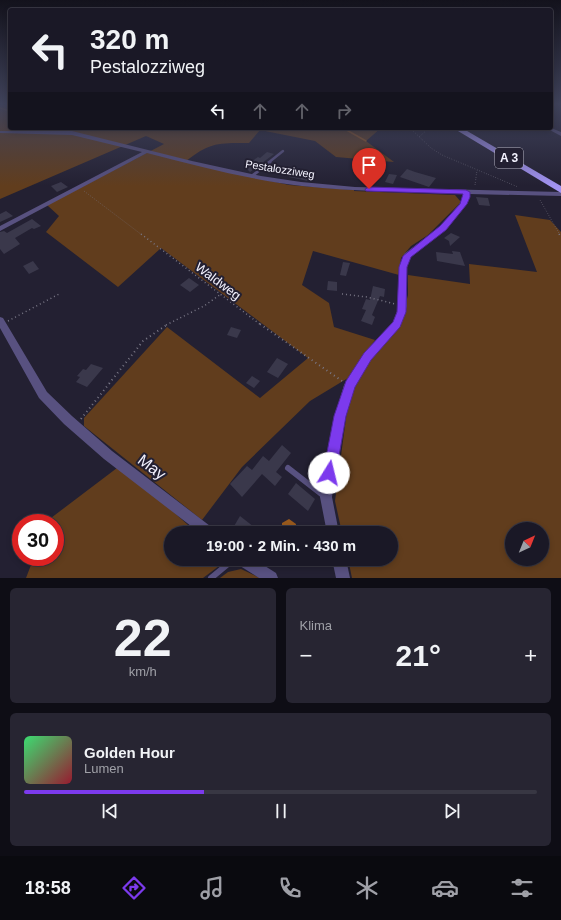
<!DOCTYPE html>
<html lang="de">
<meta charset="utf-8">
<style>
:root{--surface:#1a1826;--page:#272532;--text:#f1f3f6;--muted:#9fa0a7;--line:#383743;--accent:#7c3aed}
body{margin:0;font-family:Arial,sans-serif;background:var(--page);color:var(--text);height:100vh;display:flex;flex-direction:column;font-size:15px;white-space:nowrap}
*{box-sizing:border-box;margin:0}
p{font-size:13px;color:var(--muted)}
.icon{flex:none;width:22px;height:22px;fill:none;stroke:currentColor;stroke-width:2;stroke-linecap:round;stroke-linejoin:round}
.map{position:relative;height:578px;overflow:hidden}
.panel{display:flex;flex-direction:column;gap:10px;padding:10px;background:#0e0d15;flex:1}
.panel>*{flex:none}
.hud{position:absolute;left:8px;top:8px;width:545px;height:122px;border-radius:4px;box-shadow:0 2px 6px #0003,0 0 0 1px var(--line);background:#1a1826;color:var(--text);overflow:hidden}
.needle{width:26px;rotate:43deg}
.buttons{position:absolute;left:505px;top:522px;display:grid;gap:8px}
.buttons a{display:grid;place-items:center;width:44px;height:44px;border-radius:50%;background:var(--surface);box-shadow:0 2px 6px #0003,0 0 0 1px var(--line);font-size:20px}
.speed{position:absolute;left:12px;top:514px;display:flex;gap:8px;font-size:20px;font-weight:700;text-align:center}
.speed>*{display:grid;place-content:center;width:52px;height:52px;border-radius:50%;background:var(--surface);box-shadow:0 2px 6px #0003,0 0 0 1px var(--line);line-height:1}
.speed .limit{border:6px solid #d22;background:#fff;color:#111}
.pin{position:absolute;display:grid;place-items:center;width:34px;height:34px;color:#fff;margin:-41px -17px;border-radius:50% 50% 50% 0;rotate:-45deg;box-shadow:0 0 4px #0007}
.pin .icon{rotate:45deg}
.me{position:absolute;width:44px;margin:-22px;rotate:9deg;stroke-linejoin:round;filter:drop-shadow(0 0 3px #0008)}
.turn{display:flex;align-items:center;gap:14px;height:84px;padding:0 16px;font-size:18px}
.turn .icon{width:52px;height:52px;stroke-width:2.5}
.turn b{display:block;font-size:28px;line-height:34px}
.lanes{display:flex;align-items:center;height:38px;padding:0 16px;background:#0003;justify-content:center;gap:20px;direction:ltr}
.lanes .off{opacity:.35}
.big{font-size:30px;font-weight:700;line-height:1.1}
.panel .card{flex:1;display:flex;flex-direction:column;justify-content:center;gap:6px;min-width:0;padding:0 14px;border-radius:6px;background:var(--page)}
.panel .dial{align-items:center;gap:0}
.dial b{font-size:52px;line-height:1}
.song{display:flex;align-items:center;gap:12px}
.cover{width:48px;height:48px;border-radius:6px;background:linear-gradient(135deg,hsl(140 70% 55%),hsl(350 70% 35%))}
.played{height:4px;border-radius:2px;background:linear-gradient(90deg,var(--accent) 35%,var(--line) 35%)}
.keys{display:flex;justify-content:space-around;direction:ltr}
.heat{display:flex;justify-content:space-between;align-items:center;font-size:22px;direction:ltr}
.panel .tiles{flex:1;display:grid;gap:10px;grid-template-columns:1fr 1fr}
.card:last-child{grid-column:span 2}
.trip{position:absolute;left:164px;top:526px;width:234px;height:40px;border-radius:20px;background:var(--surface);box-shadow:0 2px 6px #0003,0 0 0 1px var(--line);font-weight:700;line-height:40px;text-align:center}
.dock{display:flex;height:64px;justify-content:space-around;align-items:center;background:#0a0a0f;color:var(--muted)}
.dock .icon{width:28px;height:28px}
.dock .current{color:var(--accent)}
.dock b{font-size:18px;color:var(--text)}
.map>svg:first-child{display:block}
.green{fill:#613d1d;fill-rule:evenodd}
.water{fill:#98591d}
.lines{fill:none;stroke-linecap:round;stroke-linejoin:round}
.stream{stroke:#98591d;stroke-width:1.5}
.building{fill:#3a384b}
.path-far2{stroke:#7a7887;stroke-width:1;stroke-dasharray:0.5 2;stroke-linecap:butt}
.path-far1{stroke:#7a7887;stroke-width:1.5;stroke-dasharray:1 3;stroke-linecap:butt}
.path{stroke:#7a7887;stroke-width:2;stroke-dasharray:1 3.5;stroke-linecap:butt}
.lane-far2{stroke:#585180;stroke-width:2.5}
.lane-far1{stroke:#585180;stroke-width:3}
.lane{stroke:#585180;stroke-width:6}
.street{fill:#585180;fill-rule:evenodd}
.highway{fill:#a293f1;fill-rule:evenodd}
.route{fill:#7c3aed;stroke:#51269a}
.labels{text-anchor:middle;dominant-baseline:central;stroke-width:4;stroke-linejoin:round;paint-order:stroke}
.far-street-label{font-size:11px;fill:#f3f2fe;stroke:#232032}
.shield{fill:#232032;stroke:#b5b3c1;stroke-width:1}
.shield-label{font-size:12px;font-weight:bold;fill:#f3f2fe}
.street-label{font-size:13px;fill:#f3f2fe;stroke:#232032}
.near-street-label{font-size:16px;fill:#f3f2fe;stroke:#232032}
</style>
<div class="map">
<svg width="561" height="578" viewBox="0 0 561 578">
<rect width="100%" height="100%" fill="#232032"/>
<g class="green">
<path d="M 0,105 L 10,105 L 10,128 L 381,128 L 366,141 L 394,162 L 336,157 L 315,141 L 260,130 L 249,143 C 218,143 210,142 185,162 L 289,185 L 354,190 L 354,191 L 455,195 L 461,202 L 428,235 L 411,246 L 401,258 L 399,275 L 313,251 L 302,285 L 329,303 L 334,327 L 375,340 L 348,378 L 310,401 L 242,467 L 202,520 L 84,426 L 84,418 L 167,327 L 260,398 L 308,358 L 161,248 L 118,287 L 46,232 L 59,216 L 47,205 L 164,144 L 146,136 L 0,199 Z"/>
<path d="M 515,215 L 550,220 L 561,232 L 561,578 L 352,578 L 348,559 L 391,559 L 391,533 L 342,533 L 335,501 L 348,403 L 356,382 L 371,358 L 400,326 L 408,295 L 408,275 L 470,284 L 469,264 L 537,272 ZM 512,529 L 542,529 L 542,559 L 512,559 Z"/>
<path d="M 117,468 L 170,509 L 197,533 L 171,533 L 171,559 L 220,559 L 219,566 L 203,578 L 26,578 L 34,557 L 55,557 L 55,523 L 46,523 L 47,521 Z"/>
<path d="M 241,569 L 260,578 L 220,578 L 228,572 Z"/>
</g>
<path class="water" d="M 289,519 L 296,524 L 295,533 L 282,532 L 282,523 Z"/>
<g class="lines">
<g class="stream">
<path d="M 0,108 L 10,111"/>
<path d="M 343,128 L 366,141"/>
</g>
</g>
<g class="building">
<path d="M 267,152 L 274,154 L 250,172 L 247,169 L 252,165 L 251,164 L 253,162 L 251,162 L 258,157 L 260,158 Z"/>
<path d="M 407,169 L 415,172 L 436,178 L 429,187 L 400,177 Z"/>
<path d="M 291,170 L 311,173 L 308,181 L 289,177 Z"/>
<path d="M 389,174 L 397,175 L 393,184 L 385,182 Z"/>
<path d="M 61,182 L 68,187 L 57,192 L 51,186 Z"/>
<path d="M 476,197 L 488,198 L 490,206 L 479,205 Z"/>
<path d="M 6,211 L 13,216 L 0,222 L 0,214 Z"/>
<path d="M 32,219 L 41,226 L 34,229 L 32,228 L 15,238 L 20,244 L 4,254 L 0,249 L 0,232 L 4,231 L 7,233 Z"/>
<path d="M 451,233 L 460,237 L 450,246 L 449,241 L 444,238 Z"/>
<path d="M 452,251 L 460,252 L 465,266 L 437,261 L 436,252 L 453,254 Z"/>
<path d="M 33,261 L 39,269 L 29,274 L 23,266 Z"/>
<path d="M 343,262 L 350,263 L 346,276 L 340,275 Z"/>
<path d="M 189,278 L 199,285 L 190,292 L 180,285 Z"/>
<path d="M 328,281 L 337,282 L 337,291 L 327,290 Z"/>
<path d="M 373,286 L 385,289 L 384,297 L 380,296 L 372,315 L 375,317 L 372,325 L 361,321 L 366,310 L 362,309 L 366,299 L 370,300 Z"/>
<path d="M 231,327 L 241,330 L 237,338 L 227,335 Z"/>
<path d="M 277,358 L 288,364 L 278,378 L 267,372 Z"/>
<path d="M 91,364 L 103,368 L 87,387 L 76,382 L 80,377 L 77,376 L 83,369 L 86,370 Z"/>
<path d="M 252,376 L 260,381 L 254,388 L 246,383 Z"/>
<path d="M 282,445 L 291,453 L 276,472 L 282,477 L 275,486 L 262,474 L 242,497 L 230,484 L 247,466 L 252,470 L 263,456 L 269,461 Z"/>
<path d="M 296,483 L 315,499 L 308,511 L 288,494 Z"/>
<path d="M 240,516 L 254,527 L 250,533 L 230,533 Z"/>
</g>
<g class="lines">
<g class="path-far2">
<path d="M 410,128 L 431,148 L 442,155 L 518,187"/>
<path d="M 419,137 L 428,129"/>
<path d="M 475,185 L 477,170"/>
<path d="M 84,191 L 142,235"/>
<path d="M 540,200 L 560,235"/>
</g>
<g class="path-far1">
<path d="M 141,234 L 261,325"/>
<path d="M 559,234 L 561,237"/>
<path d="M 342,294 L 367,297 L 395,304"/>
<path d="M 8,321 L 61,293"/>
<path d="M 166,325 L 204,306 L 221,294"/>
</g>
<g class="path">
<path d="M 260,324 L 342,381"/>
<path d="M 81,419 L 143,341 L 168,324"/>
</g>
<path class="lane-far2" d="M 268,163 L 283,151"/>
<path class="lane-far1" d="M 252,176 L 270,162"/>
<g class="lane">
<path d="M 288,468 L 324,496"/>
<path d="M 211,578 L 234,559"/>
</g>
<g class="street">
<path d="M 546,128 L 551,128 L 561,132 L 561,136 Z"/>
<path d="M 0,131 L 72,131 L 192,161 L 261,176 L 301,182 L 355,187 L 561,192 L 561,196 L 469,194 L 470,197 L 465,205 L 445,230 L 410,257 L 407,267 L 407,306 L 401,324 L 371,359 L 353,387 L 345,416 L 332,497 L 339,533 L 327,533 L 320,497 L 335,416 L 344,385 L 365,353 L 393,322 L 399,306 L 399,267 L 404,254 L 441,226 L 460,203 L 464,197 L 463,193 C 409,192 356,192 302,186 C 250,180 198,166 147,153 L 0,231 L 0,226 L 142,152 L 72,135 L 0,133 Z"/>
<path d="M 0,317 L 3,318 L 47,392 L 72,416 L 112,451 L 214,529 L 216,533 L 200,533 L 104,459 L 64,424 L 39,398 L 0,328 Z"/>
<path d="M 235,559 L 254,559 L 276,573 L 278,578 L 259,578 L 237,564 Z"/>
<path d="M 332,559 L 346,559 L 350,578 L 336,578 Z"/>
</g>
<path class="highway" d="M 453,128 L 462,128 L 561,186 L 561,193 Z"/>
</g>
<linearGradient id="sky" x2="0" y2="1"><stop stop-color="#13121c"/><stop offset="0.56" stop-color="#3f425a"/><stop offset="1" stop-color="#3f425a" stop-opacity="0"/></linearGradient>
<rect width="561" height="186" fill="url(#sky)"/>
<path class="route" d="M 369,187 L 466,190 L 470,192 L 470,197 L 467,204 L 446,230 L 411,257 L 407,267 L 406,312 L 400,327 L 371,360 L 355,387 L 346,416 L 336,473 L 334,477 L 329,479 L 325,477 L 323,473 L 334,416 L 346,381 L 364,353 L 393,322 L 397,312 L 399,267 L 403,256 L 440,226 L 460,204 L 463,194 L 366,191 L 365,189 Z"/>
<g class="labels">
<g class="far-street-label">
<text transform="translate(280 169) rotate(9)">Pestalozziweg</text>
</g>
<rect class="shield" x="495" y="148" width="28" height="20" rx="3"/>
<g class="shield-label">
<text x="509" y="158">A 3</text>
</g>
<g class="street-label">
<text transform="translate(218 281) rotate(37)">Waldweg</text>
</g>
<g class="near-street-label">
<text transform="translate(152 467) rotate(37)">May</text>
</g>
</g>
</svg>
<div class="buttons">
<a><svg class="needle" viewBox="-14 -14 28 28"><path d="M0-13l5 13h-10z" fill="#e53935"/><path d="M0 13l5-13h-10z" fill="#9fa0a7"/></svg></a>
</div>
<div class="speed"><div class="limit">30</div></div>
<div class="pin" style="left:369px;top:189px;background:#d93025"><svg class="icon" aria-label="arrive" viewBox="0 0 24 24"><path d="M6 21V4h12l-3 4 3 4H6"/></svg></div>
<svg class="me" style="left:329px;top:473px" viewBox="-20 -20 40 40"><circle r="19" fill="#fff"/><path d="M0-13L10 11 0 6-10 11z" fill="#7c3aed"/></svg>
<div class="trip">19:00 · 2 Min. · 430 m</div>
<div class="hud">
<div class="turn"><svg class="icon" aria-label="left" viewBox="0 0 24 24"><path d="M17 20v-9H6M10 6l-5 5 5 5"/></svg><div><b>320 m</b>Pestalozziweg</div></div>
<div class="lanes"><svg class="icon" aria-label="left" viewBox="0 0 24 24"><path d="M17 20v-9H6M10 6l-5 5 5 5"/></svg><svg class="icon off" aria-label="ahead" viewBox="0 0 24 24"><path d="M12 20V5M6 11l6-6 6 6"/></svg><svg class="icon off" aria-label="ahead" viewBox="0 0 24 24"><path d="M12 20V5M6 11l6-6 6 6"/></svg><svg class="icon off" aria-label="right" viewBox="0 0 24 24"><path d="M7 20v-9h11M14 6l5 5-5 5"/></svg></div>
</div>
</div>
<section class="panel">
<div class="tiles">
<div class="card dial"><b>22</b><p>km/h</p></div>
<div class="card"><p>Klima</p>
<div class="heat"><a>−</a><b class="big">21°</b><a>+</a></div>
</div>
<div class="card">
<div class="song"><i class="cover"></i><div><b>Golden Hour</b><p>Lumen</p></div></div>
<div class="played"></div>
<div class="keys"><svg class="icon" aria-label="previous" viewBox="0 0 24 24"><path d="M18 5L8 12l10 7zM5 5v14"/></svg><svg class="icon" aria-label="pause" viewBox="0 0 24 24"><path d="M8 5v14M16 5v14"/></svg><svg class="icon" aria-label="next" viewBox="0 0 24 24"><path d="M6 5l10 7-10 7zM19 5v14"/></svg></div>
</div>
</div>
</section>
<nav class="dock">
<b>18:58</b>
<svg class="icon current" aria-label="directions" viewBox="0 0 24 24"><path d="M12 3l9 9-9 9-9-9zM9 14v-3h6M13 9l2 2-2 2"/></svg>
<svg class="icon" aria-label="music" viewBox="0 0 24 24"><path d="M9 18V5l10-2v13"/><circle cx="6" cy="18" r="3"/><circle cx="16" cy="16" r="3"/></svg>
<svg class="icon" aria-label="phone" viewBox="0 0 24 24"><path d="M5 4h4l2 5-3 2q2 4 5 5l2-3 5 2v4C11 20 4 13 5 4z"/></svg>
<svg class="icon" aria-label="climate" viewBox="0 0 24 24"><path d="M12 3v18M4 7l16 10M4 17L20 7"/></svg>
<svg class="icon" aria-label="car" viewBox="0 0 24 24"><path d="M5 17H2v-5l4-1 3-4h7l3 4 3 1v5h-3M9 17h6M6 11h13"/><circle cx="7" cy="17" r="2"/><circle cx="17" cy="17" r="2"/></svg>
<svg class="icon" aria-label="filters" viewBox="0 0 24 24"><path d="M4 7h16M4 17h16"/><circle cx="9" cy="7" r="2"/><circle cx="15" cy="17" r="2"/></svg>
</nav>
